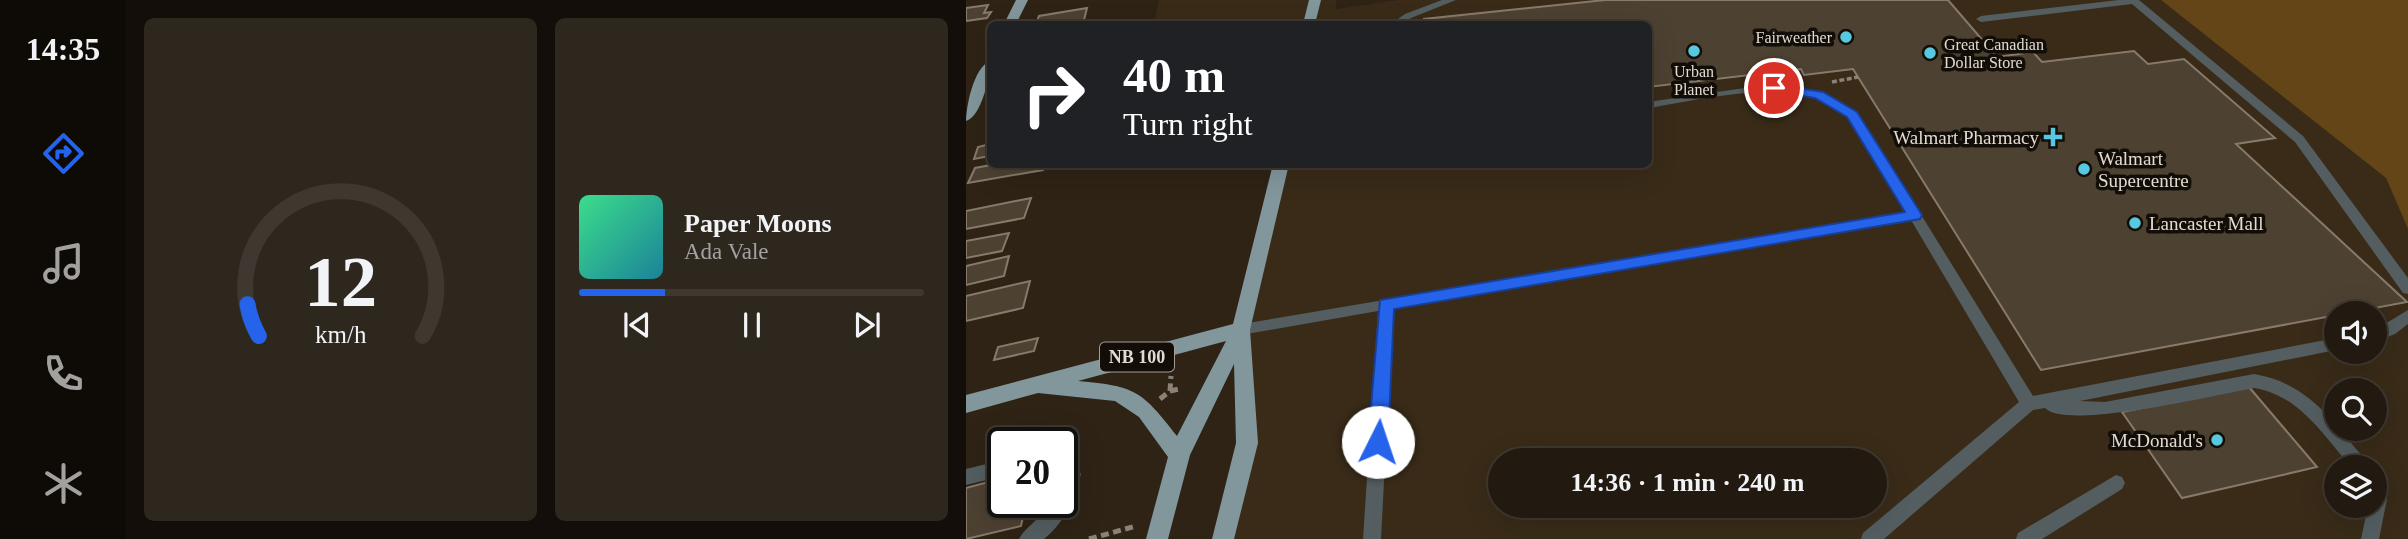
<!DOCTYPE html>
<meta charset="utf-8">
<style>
:root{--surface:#221a10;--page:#2e271e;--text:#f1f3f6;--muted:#a2a19f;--line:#3f3830;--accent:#2563eb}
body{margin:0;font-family:"Times New Roman",serif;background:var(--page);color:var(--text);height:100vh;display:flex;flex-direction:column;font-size:26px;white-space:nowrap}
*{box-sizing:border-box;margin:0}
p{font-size:23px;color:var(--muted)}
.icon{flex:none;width:38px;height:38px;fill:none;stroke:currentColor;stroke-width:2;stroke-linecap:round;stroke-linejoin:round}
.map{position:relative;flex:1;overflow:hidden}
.panel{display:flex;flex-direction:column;gap:18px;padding:18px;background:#130e09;width:840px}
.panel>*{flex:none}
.banner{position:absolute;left:21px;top:21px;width:665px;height:147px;border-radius:10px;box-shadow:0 7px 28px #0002,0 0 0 2px var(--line);background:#202124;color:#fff;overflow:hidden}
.tools{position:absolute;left:1358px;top:301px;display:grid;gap:14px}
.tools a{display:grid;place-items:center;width:63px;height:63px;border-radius:50%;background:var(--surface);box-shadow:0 7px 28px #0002,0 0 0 2px var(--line);font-size:35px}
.speed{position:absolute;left:21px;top:427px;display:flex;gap:14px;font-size:35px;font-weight:700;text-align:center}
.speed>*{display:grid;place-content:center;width:91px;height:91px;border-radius:50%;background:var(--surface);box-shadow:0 7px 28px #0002,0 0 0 2px var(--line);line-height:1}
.speed .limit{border:4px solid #111;border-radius:10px;background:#fff;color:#111}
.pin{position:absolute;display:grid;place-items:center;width:60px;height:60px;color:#fff;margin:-30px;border:4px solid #fff;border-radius:50%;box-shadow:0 2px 7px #0007}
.me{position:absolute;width:77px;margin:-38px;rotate:4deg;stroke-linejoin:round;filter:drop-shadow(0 0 5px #0008)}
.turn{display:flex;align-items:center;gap:24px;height:147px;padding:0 21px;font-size:32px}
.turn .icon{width:91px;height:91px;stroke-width:2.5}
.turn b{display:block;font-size:49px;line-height:60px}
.panel .widget{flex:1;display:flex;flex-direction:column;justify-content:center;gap:10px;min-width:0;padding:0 24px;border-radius:10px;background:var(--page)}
.panel .dial{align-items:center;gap:0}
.dial svg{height:182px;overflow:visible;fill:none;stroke:var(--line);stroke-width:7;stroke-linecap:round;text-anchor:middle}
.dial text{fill:var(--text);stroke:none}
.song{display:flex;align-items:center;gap:21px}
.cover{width:84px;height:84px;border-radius:10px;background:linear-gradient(135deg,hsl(150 70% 55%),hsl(190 70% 35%))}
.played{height:7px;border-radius:4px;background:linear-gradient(90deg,var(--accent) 25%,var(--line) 25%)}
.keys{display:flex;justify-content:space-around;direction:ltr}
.panel .tiles{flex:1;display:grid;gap:18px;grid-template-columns:repeat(2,1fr)}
.trip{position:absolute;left:522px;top:448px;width:399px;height:70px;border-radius:35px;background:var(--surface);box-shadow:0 7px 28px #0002,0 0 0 2px var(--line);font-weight:600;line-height:70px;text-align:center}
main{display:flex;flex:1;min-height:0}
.tabs{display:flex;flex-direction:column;width:126px;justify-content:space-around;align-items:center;background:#0e0a06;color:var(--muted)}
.tabs .icon{width:49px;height:49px}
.tabs .on{color:var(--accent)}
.tabs b{font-size:32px;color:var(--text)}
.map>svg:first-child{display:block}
.built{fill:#392b18;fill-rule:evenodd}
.green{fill:#634517}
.building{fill:#4d4132;stroke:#877a6a;stroke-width:2}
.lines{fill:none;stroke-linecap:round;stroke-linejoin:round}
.path-far1{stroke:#8b8277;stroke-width:3.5;stroke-dasharray:5 2.5;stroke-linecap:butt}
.path{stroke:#8b8277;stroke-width:5;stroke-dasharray:8 4.5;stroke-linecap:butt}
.service{fill:#545e60;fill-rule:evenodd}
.primary{fill:#82979c;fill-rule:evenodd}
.route{fill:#2563eb;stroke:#184099;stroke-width:2}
.poi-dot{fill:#56c9e0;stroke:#120d07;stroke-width:2.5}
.labels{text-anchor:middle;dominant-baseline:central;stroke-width:7;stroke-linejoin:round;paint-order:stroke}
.far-poi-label{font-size:16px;fill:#e2dbd2;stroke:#120d07;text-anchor:end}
.shield{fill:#120d07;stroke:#a49d95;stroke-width:2}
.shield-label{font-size:18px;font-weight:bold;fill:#e2dbd2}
.poi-label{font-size:19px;fill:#e2dbd2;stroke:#120d07;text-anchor:end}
</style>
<main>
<nav class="tabs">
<b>14:35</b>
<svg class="icon on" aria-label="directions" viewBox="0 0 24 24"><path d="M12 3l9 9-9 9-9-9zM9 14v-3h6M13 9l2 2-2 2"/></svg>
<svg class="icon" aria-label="music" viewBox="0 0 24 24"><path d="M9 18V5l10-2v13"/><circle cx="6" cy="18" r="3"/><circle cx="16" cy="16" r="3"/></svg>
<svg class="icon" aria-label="phone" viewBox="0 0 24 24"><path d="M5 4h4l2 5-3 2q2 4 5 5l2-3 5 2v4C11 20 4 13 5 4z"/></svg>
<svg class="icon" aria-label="climate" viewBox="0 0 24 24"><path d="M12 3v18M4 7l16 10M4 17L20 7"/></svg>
</nav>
<section class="panel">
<div class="tiles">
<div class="widget dial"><svg viewBox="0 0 100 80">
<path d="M14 69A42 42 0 1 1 86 69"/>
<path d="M14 69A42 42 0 0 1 9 55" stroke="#2563eb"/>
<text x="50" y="56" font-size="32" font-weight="700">12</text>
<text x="50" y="72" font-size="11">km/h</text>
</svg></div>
<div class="widget">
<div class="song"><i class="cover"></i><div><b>Paper Moons</b><p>Ada Vale</p></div></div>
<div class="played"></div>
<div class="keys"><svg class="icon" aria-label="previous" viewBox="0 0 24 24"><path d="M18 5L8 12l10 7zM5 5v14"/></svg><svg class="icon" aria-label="pause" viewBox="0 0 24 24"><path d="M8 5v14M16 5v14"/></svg><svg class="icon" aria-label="next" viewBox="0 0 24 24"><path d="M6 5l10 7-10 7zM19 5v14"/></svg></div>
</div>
</div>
</section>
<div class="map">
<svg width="1442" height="539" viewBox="0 0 1442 539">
<rect width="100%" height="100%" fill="#2e2315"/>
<path class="built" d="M 193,0 L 370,0 L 370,9 L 432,0 L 1195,0 L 1420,178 L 1442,229 L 1442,539 L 257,539 L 281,443 L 275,329 L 315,165 L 682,164 L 682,24 L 188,24 ZM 1370,313 L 1409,313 L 1409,352 L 1370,352 ZM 1370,390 L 1409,390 L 1409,429 L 1370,429 ZM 534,460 L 908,460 L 908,506 L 534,506 ZM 1370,467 L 1409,467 L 1409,506 L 1370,506 Z"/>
<path class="green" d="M 1195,0 L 1442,0 L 1442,229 L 1420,178 Z"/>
<g class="building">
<path d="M 639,0 L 982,0 L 1031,57 L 1067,52 L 1076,62 L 1168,51 L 1182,64 L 1218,59 L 1309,138 L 1270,144 L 1441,302 L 1075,370 L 887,69 L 838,75 L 835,69 L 682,87 L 682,24 L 458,24 L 458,19 Z"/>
<path d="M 22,5 L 18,13 L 25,12 L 21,18 L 0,21 L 0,8 Z"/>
<path d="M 121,8 L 118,20 L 70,24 L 73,16 Z"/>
<path d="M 24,144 L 24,156 L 8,159 L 12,147 Z"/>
<path d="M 30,164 L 79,164 L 77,170 L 2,183 L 9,168 Z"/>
<path d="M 65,198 L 58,218 L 0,229 L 0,211 Z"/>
<path d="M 43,233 L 36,251 L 0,258 L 0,241 Z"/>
<path d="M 43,256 L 38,276 L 0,285 L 0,266 Z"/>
<path d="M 64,281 L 57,308 L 0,321 L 0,296 Z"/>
<path d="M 72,338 L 68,351 L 28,360 L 32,347 Z"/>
<path d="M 1283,387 L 1351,467 L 1216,498 L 1156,412 Z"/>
<path d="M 37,478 L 37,502 L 60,502 L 55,526 L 0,539 L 0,488 Z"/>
</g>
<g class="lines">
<path class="path-far1" d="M 866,82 L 892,77"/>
<g class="path">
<path d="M 204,391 L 213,389"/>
<path d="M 194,399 L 204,391 L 205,376"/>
<path d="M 123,539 L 170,526"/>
</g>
<g class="service">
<path d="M 476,0 L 490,0 L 445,18 L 436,24 L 425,24 L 439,14 Z"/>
<path d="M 1153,0 L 1173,0 L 1337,136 L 1442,278 L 1442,294 L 1437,293 L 1329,142 L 1166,4 L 1015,22 L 1010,19 L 1015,16 Z"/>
<path d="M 793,86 C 838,86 862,89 896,119 L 1067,396 L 1370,338 L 1370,350 L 1114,401 L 1139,402 L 1288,374 C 1343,383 1368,423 1401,462 L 1403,467 L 1385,467 C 1357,435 1333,395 1288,388 C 1254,394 1100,431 1079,408 L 1067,410 L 918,539 L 895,539 L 897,533 L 1053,402 L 945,220 L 427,309 L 415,539 L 397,539 L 412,311 L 275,335 L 270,333 L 268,329 L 270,325 L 940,212 C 924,185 906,148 888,124 C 845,70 740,99 682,108 L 682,102 Z"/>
<path d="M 1442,310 L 1442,324 L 1429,334 L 1409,342 L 1409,330 Z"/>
<path d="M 96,451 L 102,454 L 115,474 C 108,500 99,522 78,539 L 53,539 C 58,528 78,516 87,502 L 96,502 Z"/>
<path d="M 37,460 L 37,476 L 0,485 L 0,469 Z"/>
<path d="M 1150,475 L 1156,477 L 1159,483 L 1156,489 L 1076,539 L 1050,539 L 1052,533 Z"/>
<path d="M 1409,479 L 1415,481 L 1421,499 L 1413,539 L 1395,539 L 1402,506 L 1409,506 Z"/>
</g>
<g class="primary">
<path d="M 50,0 L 62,0 L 50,24 L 38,24 Z"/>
<path d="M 343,0 L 355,0 L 349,24 L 337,24 Z"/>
<path d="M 24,61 C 25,75 15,117 0,121 C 0,106 8,67 24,61 Z"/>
<path d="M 307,164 L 323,164 L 284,330 L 292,443 L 268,539 L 246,539 L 270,443 L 268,364 L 224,455 L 202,539 L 180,539 L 202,457 L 173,417 L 149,401 L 72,393 L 0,413 L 0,395 L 267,324 ZM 260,341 L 211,436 C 176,391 170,386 112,381 Z"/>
</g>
</g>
<path class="route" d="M 808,84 L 857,92 L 891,112 L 956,215 L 954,219 L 428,309 L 422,442 L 419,448 L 412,450 L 405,448 L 402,442 L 414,300 L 939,212 L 881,117 L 849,98 L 804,91 L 804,86 Z"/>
<g class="poi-dot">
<circle cx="880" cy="37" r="7"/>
<circle cx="728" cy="51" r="7"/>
<circle cx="964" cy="53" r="7"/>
<path d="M1083.5 126.5h7v7h7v7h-7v7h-7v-7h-7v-7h7z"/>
<circle cx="1118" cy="169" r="7"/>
<circle cx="1169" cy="223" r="7"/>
<circle cx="1251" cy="440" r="7"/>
</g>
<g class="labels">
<g class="far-poi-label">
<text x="866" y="37">Fairweather</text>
<text x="978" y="44" text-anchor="start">Great Canadian<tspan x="978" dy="18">Dollar Store</tspan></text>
<text x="728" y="71" text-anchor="middle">Urban<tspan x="728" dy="18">Planet</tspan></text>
</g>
<rect class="shield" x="134" y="342.5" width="74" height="29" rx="5"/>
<g class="shield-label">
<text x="171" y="357">NB 100</text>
</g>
<g class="poi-label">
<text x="1073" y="137">Walmart Pharmacy</text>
<text x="1132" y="158" text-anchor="start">Walmart<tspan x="1132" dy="22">Supercentre</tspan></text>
<text x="1183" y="223" text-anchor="start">Lancaster Mall</text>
<text x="1237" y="440">McDonald's</text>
</g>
</g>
</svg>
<div class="tools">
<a><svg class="icon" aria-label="sound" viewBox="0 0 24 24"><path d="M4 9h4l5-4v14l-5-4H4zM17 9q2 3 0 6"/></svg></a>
<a><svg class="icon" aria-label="search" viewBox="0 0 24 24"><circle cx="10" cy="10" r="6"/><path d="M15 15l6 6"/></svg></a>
<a><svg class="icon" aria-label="layers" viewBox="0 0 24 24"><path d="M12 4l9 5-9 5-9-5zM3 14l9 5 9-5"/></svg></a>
</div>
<div class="speed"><div class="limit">20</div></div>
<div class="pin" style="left:808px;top:88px;background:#d93025"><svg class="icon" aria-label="arrive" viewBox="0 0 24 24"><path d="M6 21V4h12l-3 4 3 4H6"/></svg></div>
<svg class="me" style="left:412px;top:442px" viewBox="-20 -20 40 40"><circle r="19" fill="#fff"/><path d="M0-13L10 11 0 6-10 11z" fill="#2563eb"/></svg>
<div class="trip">14:36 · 1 min · 240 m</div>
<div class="banner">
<div class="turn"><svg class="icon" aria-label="right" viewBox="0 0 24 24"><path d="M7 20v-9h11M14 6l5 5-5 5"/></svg><div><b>40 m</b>Turn right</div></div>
</div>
</div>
</main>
